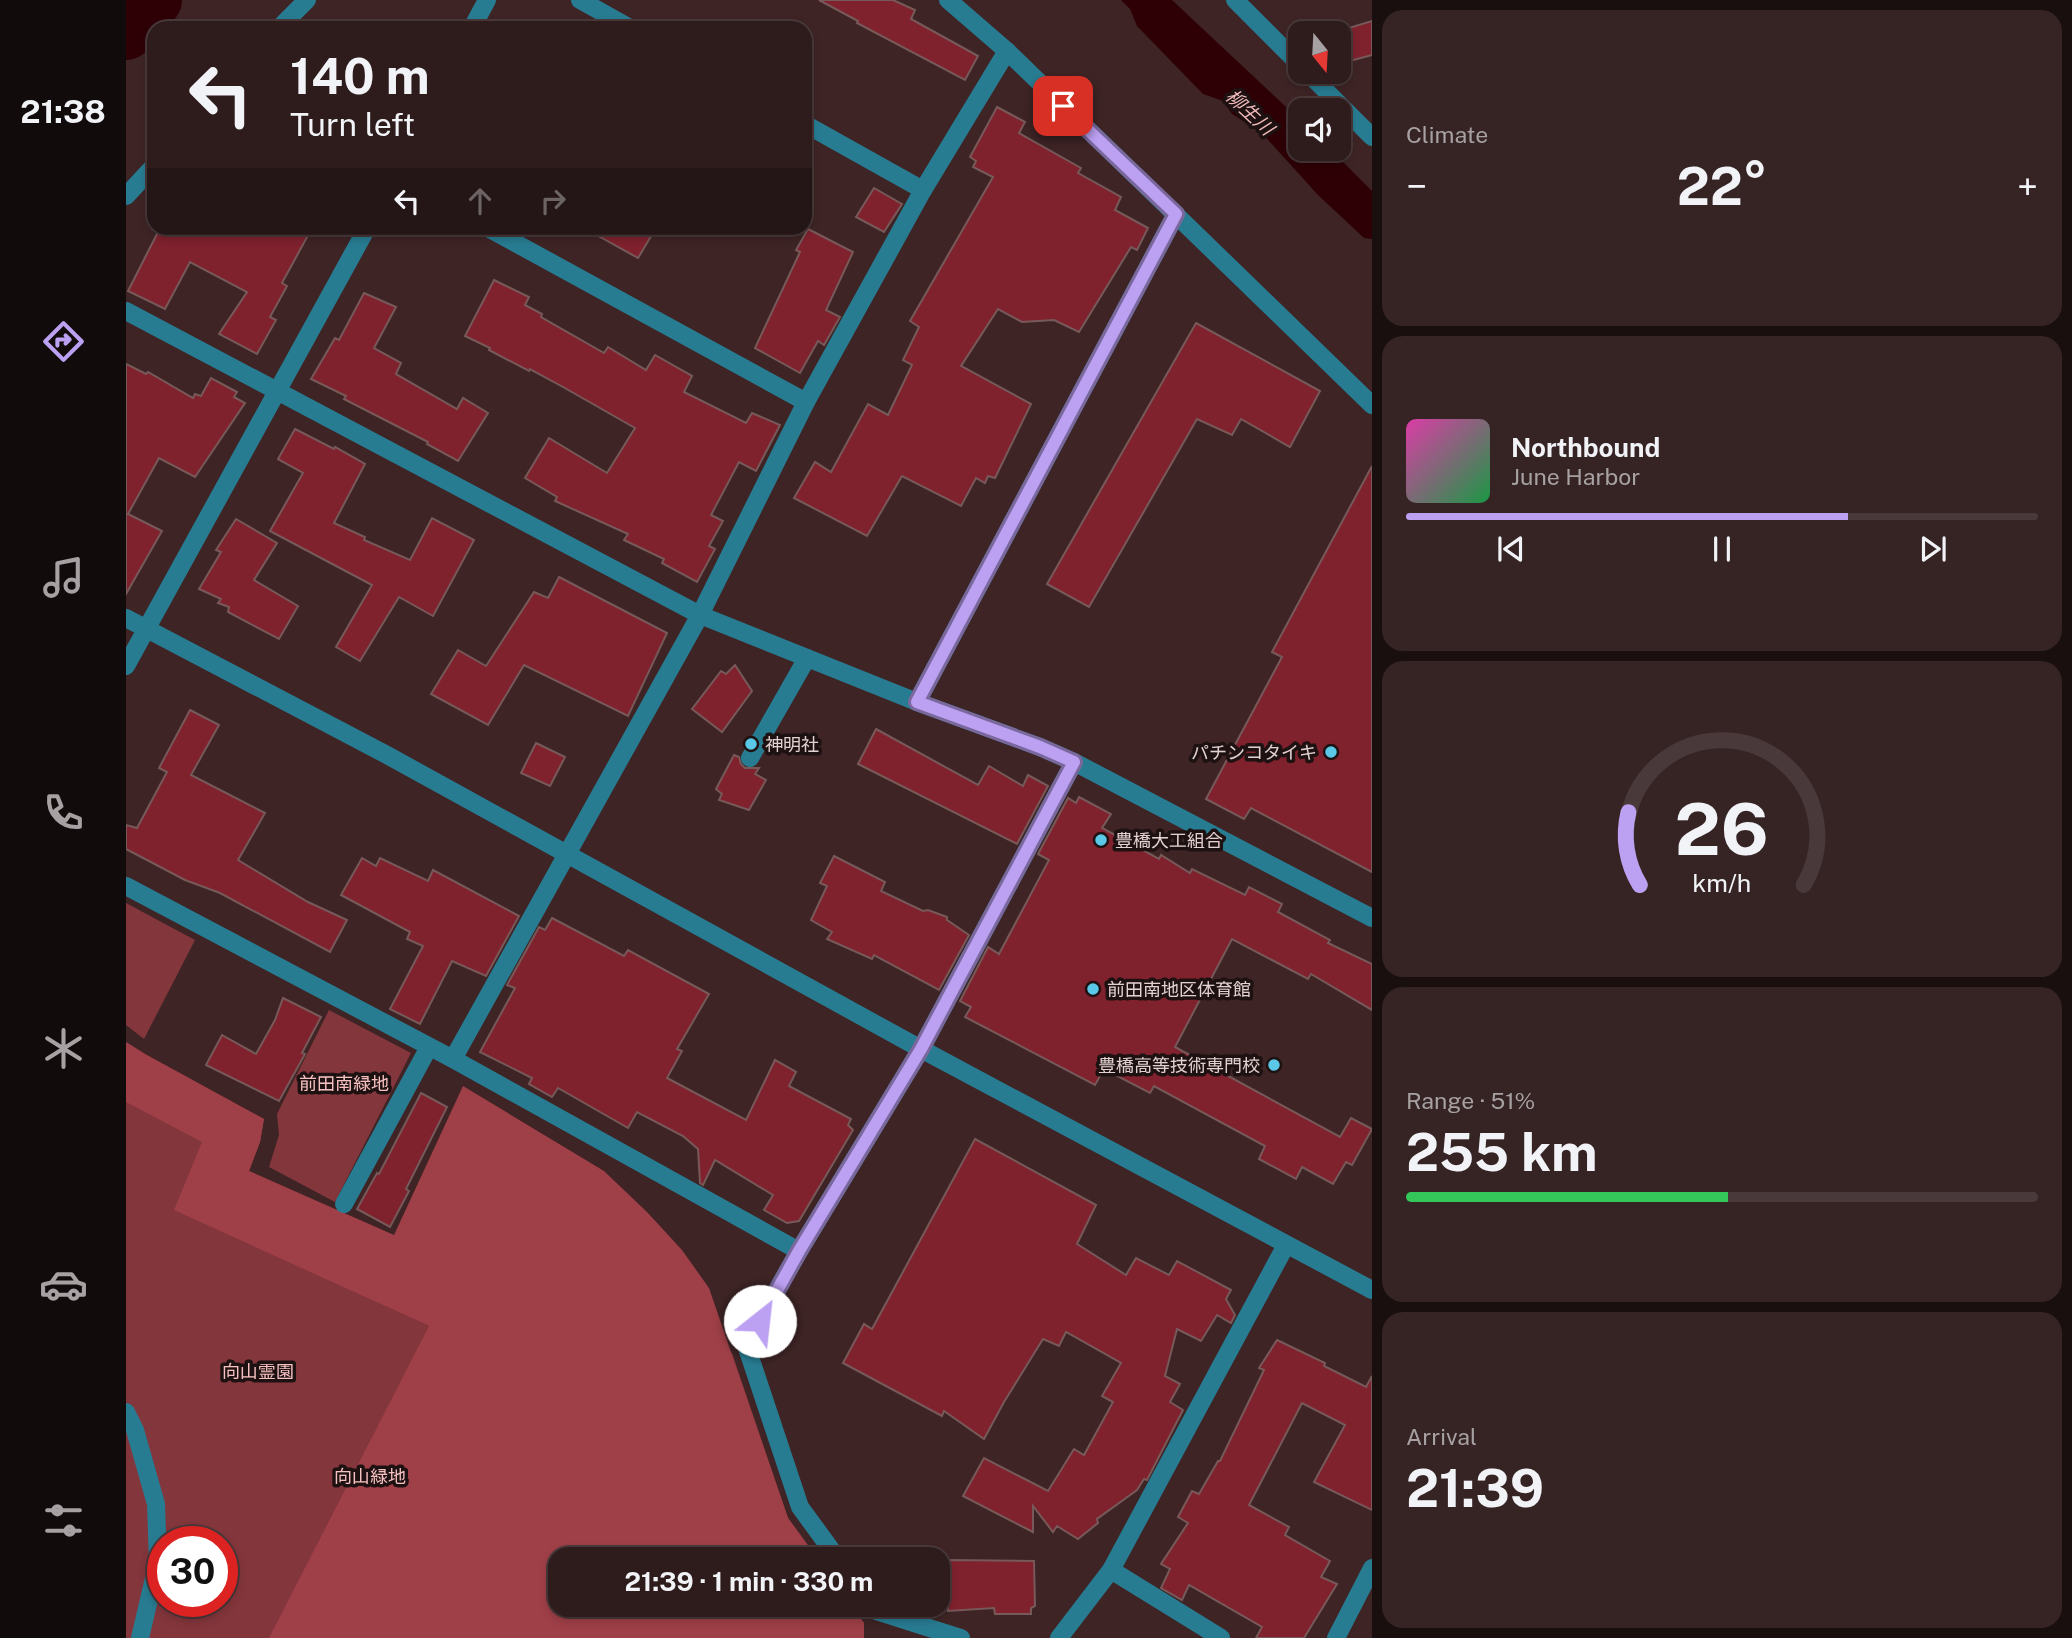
<!DOCTYPE html>
<meta charset="utf-8">
<style>
:root{--surface:#2e1b1c;--page:#362425;--text:#f1f3f6;--muted:#a7a1a3;--line:#49393b;--accent:#bca0f2}
body{margin:0;font-family:"Public Sans","Noto Sans JP",sans-serif;background:var(--page);color:var(--text);height:100vh;display:flex;flex-direction:column;font-size:26px;white-space:nowrap}
*{box-sizing:border-box;margin:0}
p{font-size:23px;color:var(--muted)}
.icon{flex:none;width:38px;height:38px;fill:none;stroke:currentColor;stroke-width:2;stroke-linecap:round;stroke-linejoin:round}
.map{position:relative;flex:1;overflow:hidden}
.drawer{display:flex;flex-direction:column;gap:10px;padding:10px;background:#190f0f;width:700px}
.drawer>*{flex:none}
.hud{position:absolute;left:21px;top:21px;width:665px;height:214px;border-radius:21px;box-shadow:0 4px 10px #0003,0 0 0 2px var(--line);background:#2e1b1c;color:var(--text);overflow:hidden}
.needle{width:46px;rotate:162deg}
.controls{position:absolute;left:1162px;top:21px;display:grid;gap:14px}
.controls a{display:grid;place-items:center;width:63px;height:63px;border-radius:14px;background:var(--surface);box-shadow:0 4px 10px #0003,0 0 0 2px var(--line);font-size:35px}
.speed{position:absolute;left:21px;top:1526px;display:flex;gap:14px;font-size:35px;font-weight:700;text-align:center}
.speed>*{display:grid;place-content:center;width:91px;height:91px;border-radius:50%;background:var(--surface);box-shadow:0 4px 10px #0003,0 0 0 2px var(--line);line-height:1}
.speed .limit{border:10px solid #d22;background:#fff;color:#111}
.pin{position:absolute;display:grid;place-items:center;width:60px;height:60px;color:#fff;margin:-30px;border-radius:14px;box-shadow:0 4px 10px #0006}
.me{position:absolute;width:77px;margin:-38px;rotate:29deg;stroke-linejoin:round;filter:drop-shadow(0 0 5px #0008)}
.turn{display:flex;align-items:center;gap:24px;height:147px;padding:0 28px;font-size:32px}
.turn .icon{width:91px;height:91px;stroke-width:2.5}
.turn b{display:block;font-size:49px;line-height:60px}
.lanes{display:flex;align-items:center;height:66px;padding:0 28px;background:#0003;justify-content:center;gap:35px;direction:ltr}
.lanes .off{opacity:.35}
.big{font-size:52px;font-weight:700;line-height:1.1}
.drawer .tile{flex:1;display:flex;flex-direction:column;justify-content:center;gap:10px;min-width:0;padding:0 24px;border-radius:21px;background:var(--page)}
.drawer .dial{align-items:center;gap:0}
.dial svg{height:182px;overflow:visible;fill:none;stroke:var(--line);stroke-width:7;stroke-linecap:round;text-anchor:middle}
.dial text{fill:var(--text);stroke:none}
.song{display:flex;align-items:center;gap:21px}
.cover{width:84px;height:84px;border-radius:10px;background:linear-gradient(135deg,hsl(320 70% 55%),hsl(140 70% 35%))}
.played{height:7px;border-radius:4px;background:linear-gradient(90deg,var(--accent) 70%,var(--line) 70%)}
.keys{display:flex;justify-content:space-around;direction:ltr}
.heat{display:flex;justify-content:space-between;align-items:center;font-size:38px;direction:ltr}
.charge{height:10px;border-radius:5px;background:linear-gradient(90deg,#34c759 51%,var(--line) 0)}
.trip{position:absolute;left:422px;top:1547px;width:402px;height:70px;border-radius:21px;background:var(--surface);box-shadow:0 4px 10px #0003,0 0 0 2px var(--line);font-weight:700;line-height:70px;text-align:center}
main{display:flex;flex:1;min-height:0}
.tabs{display:flex;flex-direction:column;width:126px;justify-content:space-around;align-items:center;background:#120b0b;color:var(--muted)}
.tabs .icon{width:49px;height:49px}
.tabs .active{color:var(--accent)}
.tabs b{font-size:32px;color:var(--text)}
.map>svg:first-child{display:block}
.green{fill:#83363c;fill-rule:evenodd}
.forest{fill:#9f3f47}
.water{fill:#2e0006}
.lines{fill:none;stroke-linecap:round;stroke-linejoin:round}
.river{stroke:#2e0006;stroke-width:56}
.building{fill:#80212e;stroke:#775959;stroke-width:2}
.minor{stroke:#287c92;stroke-width:18}
.route-casing{stroke:#7a689d;stroke-width:18}
.route{stroke:#bca0f2;stroke-width:12}
.poi-dot{fill:#5ac8e6;stroke:#1d1111;stroke-width:2.5}
.labels{text-anchor:middle;dominant-baseline:central;stroke-width:7;stroke-linejoin:round;paint-order:stroke}
.poi-label{font-size:18px;fill:#e3d1d1;stroke:#1d1111;text-anchor:start}
.park-label{font-size:18px;fill:#f7c0c1;stroke:#1d1111}
.water-label{font-size:19px;font-style:italic;fill:#f0b9ba;stroke:#1d1111}
</style>
<main>
<nav class="tabs">
<b>21:38</b>
<svg class="icon active" aria-label="directions" viewBox="0 0 24 24"><path d="M12 3l9 9-9 9-9-9zM9 14v-3h6M13 9l2 2-2 2"/></svg>
<svg class="icon" aria-label="music" viewBox="0 0 24 24"><path d="M9 18V5l10-2v13"/><circle cx="6" cy="18" r="3"/><circle cx="16" cy="16" r="3"/></svg>
<svg class="icon" aria-label="phone" viewBox="0 0 24 24"><path d="M5 4h4l2 5-3 2q2 4 5 5l2-3 5 2v4C11 20 4 13 5 4z"/></svg>
<svg class="icon" aria-label="climate" viewBox="0 0 24 24"><path d="M12 3v18M4 7l16 10M4 17L20 7"/></svg>
<svg class="icon" aria-label="car" viewBox="0 0 24 24"><path d="M5 17H2v-5l4-1 3-4h7l3 4 3 1v5h-3M9 17h6M6 11h13"/><circle cx="7" cy="17" r="2"/><circle cx="17" cy="17" r="2"/></svg>
<svg class="icon" aria-label="filters" viewBox="0 0 24 24"><path d="M4 7h16M4 17h16"/><circle cx="9" cy="7" r="2"/><circle cx="15" cy="17" r="2"/></svg>
</nav>
<div class="map">
<svg width="1246" height="1638" viewBox="0 0 1246 1638">
<rect width="100%" height="100%" fill="#3e2425"/>
<g class="green">
<path d="M 0,903 L 69,940 L 18,1039 L 0,1025 Z"/>
<path d="M 203,1010 L 285,1053 L 209,1202 L 143,1167 L 153,1135 L 151,1114 Z"/>
<path d="M 0,1042 L 19,1054 L 138,1119 L 134,1142 L 123,1171 L 268,1236 L 240,1297 L 303,1326 L 606,1353 L 662,1518 L 692,1559 L 434,1559 L 434,1605 L 725,1605 L 738,1623 L 738,1638 L 0,1638 ZM 37,1542 L 96,1542 L 96,1601 L 37,1601 Z"/>
</g>
<path class="forest" d="M 0,1042 L 19,1054 L 138,1119 L 134,1142 L 123,1171 L 268,1235 L 337,1086 L 478,1171 L 521,1212 L 556,1250 L 583,1288 L 662,1518 L 692,1559 L 434,1559 L 434,1605 L 725,1605 L 738,1623 L 738,1638 L 143,1638 L 303,1326 L 48,1210 L 76,1142 L 0,1102 Z"/>
<path class="water" d="M 995,0 L 1046,0 L 1174,120 L 1174,149 L 1204,149 L 1246,191 L 1246,239 L 1238,238 L 1192,195 L 1135,132 L 1106,114 L 1097,101 L 1077,94 L 1011,26 L 1004,9 Z"/>
<g class="lines">
<path class="river" d="M 0,32 L 28,0"/>
</g>
<g class="building">
<path d="M 693,0 L 767,0 L 789,10 L 785,19 L 852,56 L 839,80 L 731,23 L 732,21 Z"/>
<path d="M 1246,21 L 1246,55 L 1213,64 L 1213,31 Z"/>
<path d="M 871,107 L 899,122 L 893,133 L 955,168 L 952,173 L 995,197 L 989,210 L 1022,228 L 1011,250 L 1005,247 L 953,332 L 928,320 L 896,322 L 872,309 L 835,366 L 905,404 L 869,478 L 862,476 L 859,483 L 850,478 L 835,506 L 776,476 L 741,536 L 668,498 L 689,462 L 705,472 L 742,404 L 762,415 L 786,365 L 777,360 L 793,327 L 784,321 L 867,177 L 847,167 L 850,161 L 844,157 Z"/>
<path d="M 748,188 L 776,204 L 758,232 L 730,217 Z"/>
<path d="M 34,228 L 186,228 L 156,283 L 161,286 L 144,317 L 150,320 L 131,354 L 93,334 L 121,292 L 64,262 L 39,309 L 2,291 Z"/>
<path d="M 458,228 L 530,228 L 512,258 Z"/>
<path d="M 682,229 L 727,252 L 700,310 L 714,317 L 698,345 L 692,341 L 674,373 L 629,348 L 674,252 L 670,250 Z"/>
<path d="M 368,280 L 403,297 L 399,305 L 416,314 L 415,317 L 478,353 L 482,347 L 520,370 L 529,355 L 566,376 L 558,392 L 620,423 L 626,413 L 654,425 L 630,471 L 613,462 L 585,515 L 597,521 L 583,546 L 589,549 L 571,582 L 536,563 L 538,559 L 498,540 L 502,534 L 429,501 L 431,497 L 399,478 L 423,438 L 481,473 L 509,428 L 437,387 L 404,369 L 403,371 L 363,350 L 364,348 L 339,336 Z"/>
<path d="M 238,293 L 270,307 L 248,348 L 275,363 L 270,374 L 331,409 L 337,398 L 362,413 L 332,461 L 301,444 L 302,442 L 218,399 L 220,396 L 185,379 L 209,338 L 213,340 Z"/>
<path d="M 1070,323 L 1194,391 L 1164,447 L 1115,419 L 1106,435 L 1071,419 L 963,607 L 921,584 Z"/>
<path d="M 0,364 L 20,374 L 22,372 L 67,398 L 69,394 L 75,396 L 85,378 L 111,392 L 108,397 L 119,403 L 69,477 L 33,458 L 2,514 L 36,531 L 0,594 Z"/>
<path d="M 169,429 L 208,449 L 209,447 L 239,464 L 208,523 L 239,537 L 238,540 L 284,560 L 306,518 L 348,540 L 307,616 L 273,597 L 234,661 L 210,647 L 246,585 L 144,531 L 177,473 L 152,459 Z"/>
<path d="M 1246,466 L 1246,872 L 1125,808 L 1118,819 L 1080,799 L 1156,657 L 1146,652 Z"/>
<path d="M 110,519 L 151,543 L 128,580 L 172,606 L 153,639 L 102,612 L 103,607 L 92,603 L 95,599 L 73,589 L 95,552 L 90,550 Z"/>
<path d="M 433,577 L 541,633 L 502,716 L 398,665 L 362,725 L 305,694 L 332,650 L 360,666 L 408,592 L 422,598 Z"/>
<path d="M 609,665 L 626,691 L 596,732 L 566,709 L 595,671 L 600,674 Z"/>
<path d="M 64,710 L 93,725 L 65,775 L 139,813 L 112,860 L 182,902 L 221,920 L 204,952 L 94,893 L 59,880 L 0,849 L 0,825 L 11,828 L 41,772 L 33,768 Z"/>
<path d="M 750,729 L 852,785 L 863,766 L 897,786 L 902,775 L 922,786 L 891,844 L 732,764 Z"/>
<path d="M 410,743 L 439,757 L 424,786 L 395,773 Z"/>
<path d="M 608,755 L 613,757 L 615,764 L 619,768 L 633,768 L 629,774 L 640,780 L 623,810 L 593,800 L 596,794 L 590,789 Z"/>
<path d="M 953,797 L 985,814 L 976,828 L 1033,859 L 1035,855 L 1064,873 L 1066,869 L 1119,895 L 1123,887 L 1156,904 L 1152,912 L 1204,940 L 1202,943 L 1246,964 L 1246,1010 L 1185,974 L 1182,979 L 1106,939 L 1049,1047 L 1214,1137 L 1225,1118 L 1246,1129 L 1226,1165 L 1220,1162 L 1207,1184 L 1176,1167 L 1170,1179 L 1133,1159 L 1139,1146 L 1028,1086 L 1024,1093 L 978,1069 L 969,1085 L 839,1017 L 845,1007 L 834,1001 L 862,947 L 873,954 L 923,860 L 912,854 L 942,798 L 950,803 Z"/>
<path d="M 708,856 L 759,882 L 755,891 L 797,911 L 802,910 L 821,917 L 821,920 L 843,935 L 813,990 L 748,955 L 746,959 L 701,939 L 706,932 L 685,920 L 701,886 L 694,883 Z"/>
<path d="M 236,858 L 250,866 L 254,858 L 302,881 L 307,870 L 393,916 L 360,976 L 326,961 L 294,1024 L 264,1009 L 297,946 L 281,939 L 284,932 L 215,895 Z"/>
<path d="M 426,918 L 498,956 L 502,950 L 583,994 L 551,1049 L 556,1051 L 541,1078 L 620,1120 L 649,1060 L 670,1072 L 663,1086 L 725,1119 L 722,1125 L 727,1130 L 673,1221 L 661,1223 L 638,1210 L 647,1195 L 589,1160 L 577,1185 L 574,1183 L 572,1149 L 557,1136 L 511,1112 L 502,1128 L 432,1088 L 426,1097 L 403,1084 L 406,1078 L 354,1052 L 389,988 L 381,985 L 413,927 L 419,930 Z"/>
<path d="M 157,998 L 195,1017 L 176,1053 L 179,1054 L 153,1101 L 80,1065 L 96,1035 L 130,1054 L 149,1020 Z"/>
<path d="M 295,1093 L 321,1107 L 280,1189 L 283,1191 L 264,1227 L 231,1209 L 251,1173 L 253,1174 Z"/>
<path d="M 849,1139 L 970,1205 L 951,1244 L 1000,1275 L 1010,1258 L 1043,1275 L 1051,1261 L 1105,1290 L 1100,1299 L 1109,1315 L 1105,1323 L 1091,1315 L 1075,1341 L 1051,1329 L 1039,1376 L 1054,1384 L 1044,1402 L 1057,1410 L 1021,1480 L 1018,1479 L 1011,1490 L 971,1519 L 972,1523 L 952,1539 L 931,1526 L 927,1532 L 907,1506 L 907,1532 L 837,1496 L 858,1458 L 922,1491 L 948,1449 L 958,1455 L 987,1402 L 976,1396 L 995,1363 L 940,1332 L 933,1346 L 917,1339 L 878,1402 L 858,1439 L 818,1411 L 816,1416 L 717,1363 L 738,1324 L 746,1329 Z"/>
<path d="M 1151,1340 L 1199,1363 L 1198,1366 L 1240,1387 L 1246,1376 L 1246,1510 L 1188,1482 L 1219,1425 L 1176,1403 L 1123,1505 L 1163,1527 L 1159,1535 L 1204,1561 L 1195,1577 L 1211,1584 L 1178,1638 L 1130,1638 L 1136,1627 L 1063,1585 L 1056,1600 L 1035,1588 L 1044,1569 L 1035,1564 L 1062,1523 L 1052,1517 L 1066,1491 L 1073,1494 L 1092,1461 L 1094,1461 L 1138,1370 L 1133,1368 Z"/>
<path d="M 822,1560 L 908,1561 L 909,1606 L 905,1608 L 905,1614 L 869,1614 L 868,1608 L 822,1611 Z"/>
</g>
<g class="lines">
<g class="minor">
<path d="M 454,0 L 504,28"/>
<path d="M 822,0 L 881,51 L 1246,405"/>
<path d="M 1109,0 L 1174,65"/>
<path d="M 153,28 L 181,0"/>
<path d="M 346,28 L 361,0"/>
<path d="M 1181,72 L 1246,137"/>
<path d="M 679,124 L 797,190"/>
<path d="M 0,196 L 28,166"/>
<path d="M 362,228 L 680,402"/>
<path d="M 0,311 L 574,615 L 791,702 L 914,747 L 948,762 L 1246,918"/>
<path d="M 0,618 L 261,755 L 795,1049 L 1246,1290"/>
<path d="M 0,666 L 241,228"/>
<path d="M 791,702 L 1050,214"/>
<path d="M 624,758 L 681,658"/>
<path d="M 0,886 L 327,1059 L 673,1251"/>
<path d="M 327,1059 L 574,615 L 680,402 L 797,190 L 881,51"/>
<path d="M 218,1204 L 303,1047"/>
<path d="M 0,1412 L 9,1430 L 30,1504 L 32,1561 L 14,1638"/>
<path d="M 712,1559 L 674,1507 L 620,1345 L 673,1251 L 795,1049 L 948,762"/>
<path d="M 985,1570 L 1095,1638"/>
<path d="M 745,1605 L 750,1611 L 835,1638"/>
<path d="M 933,1638 L 985,1570 L 1160,1245"/>
<path d="M 1210,1638 L 1246,1568"/>
</g>
</g>
<g class="lines">
<defs>
<path id="route" d="M 634,1321 L 673,1251 L 795,1049 L 948,762 L 914,747 L 791,702 L 1050,214 L 937,106"/>
</defs>
<use href="#route" class="route-casing"/>
<use href="#route" class="route"/>
</g>
<g class="poi-dot">
<circle cx="625" cy="744" r="7"/>
<circle cx="1205" cy="752" r="7"/>
<circle cx="975" cy="840" r="7"/>
<circle cx="967" cy="989" r="7"/>
<circle cx="1148" cy="1065" r="7"/>
</g>
<g class="labels">
<g class="poi-label">
<text x="639" y="744">神明社</text>
<text x="1191" y="752" text-anchor="end">パチンコタイキ</text>
<text x="989" y="840">豊橋大工組合</text>
<text x="981" y="989">前田南地区体育館</text>
<text x="1134" y="1065" text-anchor="end">豊橋高等技術専門校</text>
</g>
<g class="park-label">
<text x="218" y="1083">前田南緑地</text>
<text x="132" y="1371">向山霊園</text>
<text x="244" y="1476">向山緑地</text>
</g>
<g class="water-label">
<text transform="translate(1124 112) rotate(43)">柳生川</text>
</g>
</g>
</svg>
<div class="controls">
<a><svg class="needle" viewBox="-14 -14 28 28"><path d="M0-13l5 13h-10z" fill="#e53935"/><path d="M0 13l5-13h-10z" fill="#a7a1a3"/></svg></a>
<a><svg class="icon" aria-label="sound" viewBox="0 0 24 24"><path d="M4 9h4l5-4v14l-5-4H4zM17 9q2 3 0 6"/></svg></a>
</div>
<div class="speed"><div class="limit">30</div></div>
<div class="pin" style="left:937px;top:106px;background:#d93025"><svg class="icon" aria-label="arrive" viewBox="0 0 24 24"><path d="M6 21V4h12l-3 4 3 4H6"/></svg></div>
<svg class="me" style="left:634px;top:1321px" viewBox="-20 -20 40 40"><circle r="19" fill="#fff"/><path d="M0-13L10 11 0 6-10 11z" fill="#bca0f2"/></svg>
<div class="trip">21:39 · 1 min · 330 m</div>
<div class="hud">
<div class="turn"><svg class="icon" aria-label="left" viewBox="0 0 24 24"><path d="M17 20v-9H6M10 6l-5 5 5 5"/></svg><div><b>140 m</b>Turn left</div></div>
<div class="lanes"><svg class="icon" aria-label="left" viewBox="0 0 24 24"><path d="M17 20v-9H6M10 6l-5 5 5 5"/></svg><svg class="icon off" aria-label="ahead" viewBox="0 0 24 24"><path d="M12 20V5M6 11l6-6 6 6"/></svg><svg class="icon off" aria-label="right" viewBox="0 0 24 24"><path d="M7 20v-9h11M14 6l5 5-5 5"/></svg></div>
</div>
</div>
<section class="drawer">
<div class="tile"><p>Climate</p>
<div class="heat"><a>−</a><b class="big">22°</b><a>+</a></div>
</div>
<div class="tile">
<div class="song"><i class="cover"></i><div><b>Northbound</b><p>June Harbor</p></div></div>
<div class="played"></div>
<div class="keys"><svg class="icon" aria-label="previous" viewBox="0 0 24 24"><path d="M18 5L8 12l10 7zM5 5v14"/></svg><svg class="icon" aria-label="pause" viewBox="0 0 24 24"><path d="M8 5v14M16 5v14"/></svg><svg class="icon" aria-label="next" viewBox="0 0 24 24"><path d="M6 5l10 7-10 7zM19 5v14"/></svg></div>
</div>
<div class="tile dial"><svg viewBox="0 0 100 80">
<path d="M14 69A42 42 0 1 1 86 69"/>
<path d="M14 69A42 42 0 0 1 9 37" stroke="#bca0f2"/>
<text x="50" y="56" font-size="32" font-weight="700">26</text>
<text x="50" y="72" font-size="11">km/h</text>
</svg></div>
<div class="tile"><p>Range · 51%</p><b class="big">255 km</b><div class="charge"></div></div>
<div class="tile"><p>Arrival</p><b class="big">21:39</b></div>
</section>
</main>
